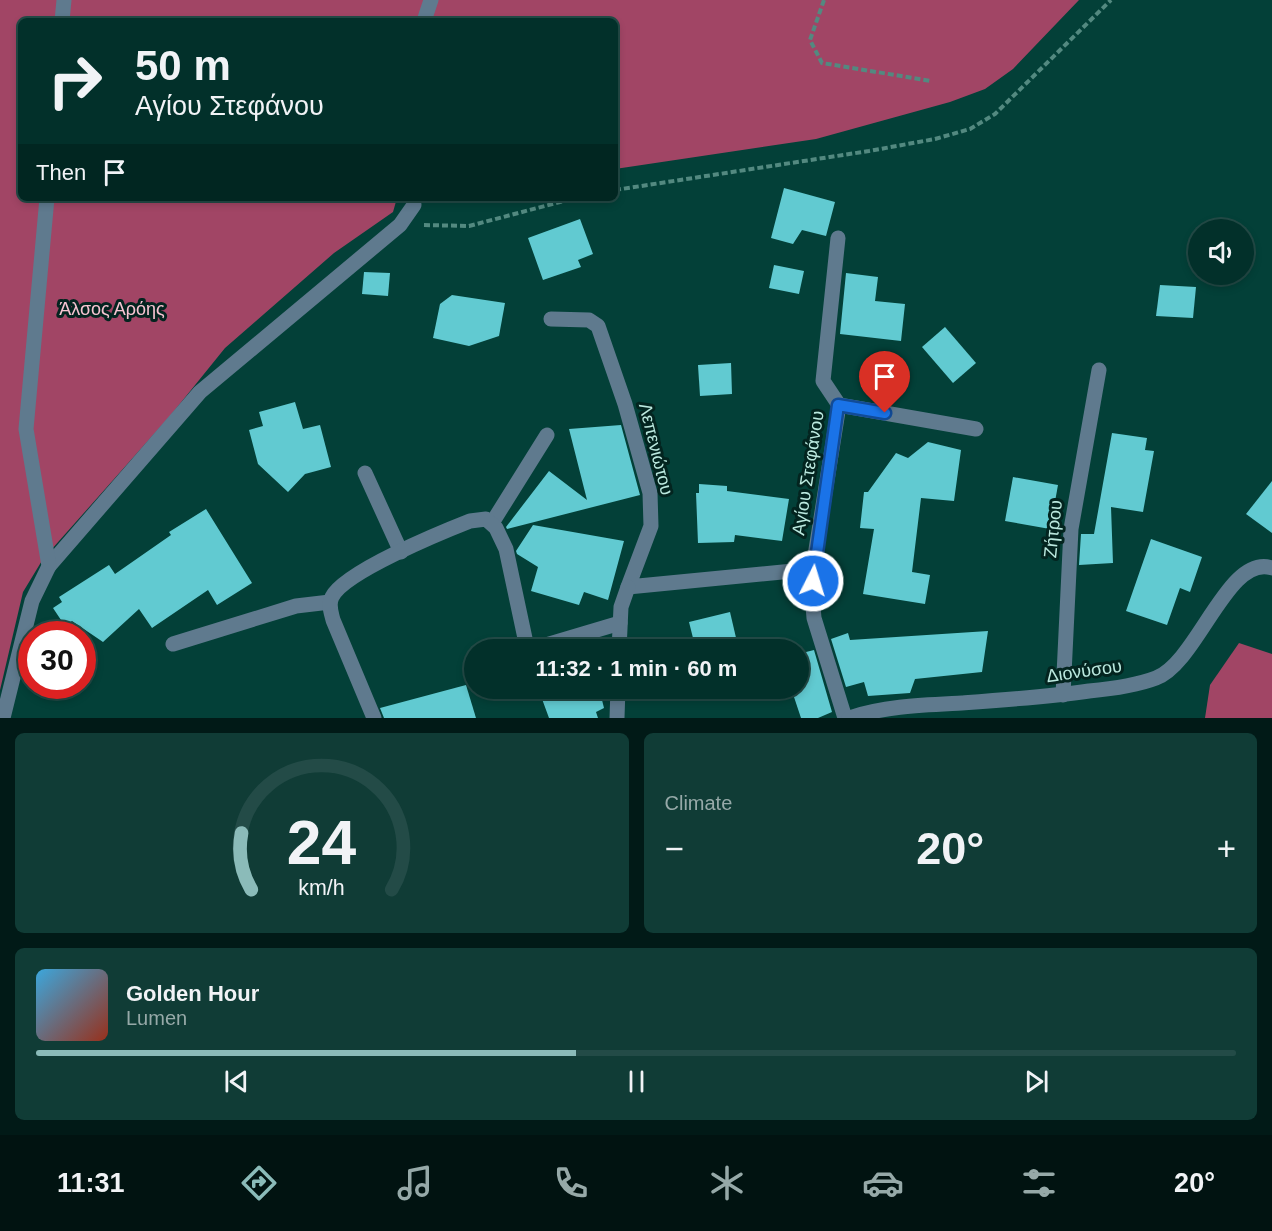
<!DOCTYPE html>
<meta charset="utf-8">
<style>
:root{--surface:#02302a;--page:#103c36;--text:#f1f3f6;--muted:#96a9a8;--line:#234b47;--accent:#8bbbb9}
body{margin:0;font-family:Helvetica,sans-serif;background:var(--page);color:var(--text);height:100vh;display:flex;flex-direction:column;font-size:22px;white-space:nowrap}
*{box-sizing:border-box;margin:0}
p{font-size:20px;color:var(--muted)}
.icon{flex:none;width:33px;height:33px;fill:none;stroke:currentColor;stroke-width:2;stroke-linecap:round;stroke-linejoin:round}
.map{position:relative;height:718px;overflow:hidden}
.details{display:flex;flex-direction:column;gap:15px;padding:15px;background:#011a17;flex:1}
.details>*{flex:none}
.top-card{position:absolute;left:18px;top:18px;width:600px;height:183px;border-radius:9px;box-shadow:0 3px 9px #0003,0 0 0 2px var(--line);background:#02302a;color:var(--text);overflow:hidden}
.buttons{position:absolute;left:1188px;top:219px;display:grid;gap:12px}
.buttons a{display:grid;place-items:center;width:66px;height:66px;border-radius:50%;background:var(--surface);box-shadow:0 3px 9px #0003,0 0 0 2px var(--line);font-size:30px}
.speed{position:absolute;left:18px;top:621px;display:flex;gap:12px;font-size:30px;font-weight:700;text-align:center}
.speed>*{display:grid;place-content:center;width:78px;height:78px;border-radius:50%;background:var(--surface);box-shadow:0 3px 9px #0003,0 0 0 2px var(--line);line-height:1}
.speed .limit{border:9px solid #d22;background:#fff;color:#111}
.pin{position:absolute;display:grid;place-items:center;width:51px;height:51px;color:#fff;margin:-62px -26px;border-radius:50% 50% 50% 0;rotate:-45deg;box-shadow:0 0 6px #0007}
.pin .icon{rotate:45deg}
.me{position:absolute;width:66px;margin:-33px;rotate:5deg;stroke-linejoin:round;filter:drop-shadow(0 0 4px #0008)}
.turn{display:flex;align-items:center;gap:21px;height:126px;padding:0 18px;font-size:27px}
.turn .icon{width:78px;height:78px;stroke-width:2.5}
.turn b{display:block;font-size:42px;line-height:51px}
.then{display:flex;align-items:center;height:57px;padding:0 18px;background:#0003;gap:12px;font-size:22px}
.big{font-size:45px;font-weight:800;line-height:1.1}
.details .tile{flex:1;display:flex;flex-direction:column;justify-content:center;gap:9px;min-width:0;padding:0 21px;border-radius:9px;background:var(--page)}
.details .dial{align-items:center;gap:0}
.dial svg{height:156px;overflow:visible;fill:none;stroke:var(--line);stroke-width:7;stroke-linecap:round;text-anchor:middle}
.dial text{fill:var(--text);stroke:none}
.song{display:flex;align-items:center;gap:18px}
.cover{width:72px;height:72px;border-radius:9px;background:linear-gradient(135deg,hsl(200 70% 55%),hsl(10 70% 35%))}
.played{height:6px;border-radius:3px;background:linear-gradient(90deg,var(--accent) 45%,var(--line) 45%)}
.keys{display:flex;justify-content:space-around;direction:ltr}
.heat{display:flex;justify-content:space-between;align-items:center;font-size:33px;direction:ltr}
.details .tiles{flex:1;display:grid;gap:15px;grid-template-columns:1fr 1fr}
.tile:last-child{grid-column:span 2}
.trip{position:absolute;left:464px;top:639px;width:345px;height:60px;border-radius:30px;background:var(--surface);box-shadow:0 3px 9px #0003,0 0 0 2px var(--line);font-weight:800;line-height:60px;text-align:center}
.tab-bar{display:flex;height:96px;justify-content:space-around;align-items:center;background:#011311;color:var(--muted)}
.tab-bar .icon{width:42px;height:42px}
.tab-bar .selected{color:var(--accent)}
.tab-bar b{font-size:27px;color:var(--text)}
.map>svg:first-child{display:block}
.forest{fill:#a14565}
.building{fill:#61cad1}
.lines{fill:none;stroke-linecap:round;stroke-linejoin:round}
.path{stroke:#538980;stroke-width:4;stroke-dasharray:6 3;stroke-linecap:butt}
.minor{stroke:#5f7a8e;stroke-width:15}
.route-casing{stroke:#114b97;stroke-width:15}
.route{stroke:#1a73e8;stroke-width:10}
.labels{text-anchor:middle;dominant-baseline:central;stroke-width:6;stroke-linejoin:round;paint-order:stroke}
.park-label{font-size:18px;fill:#f8c4d2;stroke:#03241f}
.street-label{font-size:18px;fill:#bbe9df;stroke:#03241f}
</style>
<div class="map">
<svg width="1272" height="718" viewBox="0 0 1272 718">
<rect width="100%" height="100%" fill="#034038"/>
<g class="forest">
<path d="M 0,0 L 1079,0 L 1013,69 L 985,89 L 950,102 L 816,139 L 615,169 L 615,21 L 21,21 L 21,198 L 397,198 L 393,212 L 334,253 L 225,348 L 170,416 L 43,559 L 23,592 L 0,690 Z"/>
<path d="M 1239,643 L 1272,654 L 1272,718 L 1205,718 L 1210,685 Z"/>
</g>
<g class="building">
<path d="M 784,188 L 835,202 L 826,236 L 802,230 L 793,244 L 771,238 Z"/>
<path d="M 580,219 L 593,254 L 578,260 L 581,267 L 543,280 L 528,238 Z"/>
<path d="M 774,265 L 804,271 L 799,294 L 769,288 Z"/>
<path d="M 364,272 L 390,273 L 388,296 L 362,294 Z"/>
<path d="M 846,273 L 878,277 L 875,301 L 905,304 L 901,341 L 840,334 Z"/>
<path d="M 1160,285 L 1196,287 L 1193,318 L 1156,316 Z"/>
<path d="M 452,295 L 505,303 L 499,336 L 469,346 L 433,338 L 440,304 Z"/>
<path d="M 945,327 L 976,363 L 953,383 L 922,347 Z"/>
<path d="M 731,363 L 732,394 L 700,396 L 698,365 Z"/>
<path d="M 295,402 L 303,429 L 320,425 L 331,467 L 305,474 L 288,492 L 258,464 L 249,430 L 263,426 L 259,412 Z"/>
<path d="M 621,425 L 640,495 L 507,529 L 506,527 L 549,471 L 587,500 L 569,429 Z"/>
<path d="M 1112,433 L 1147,438 L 1145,450 L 1154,451 L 1143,512 L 1111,507 L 1113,563 L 1079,565 L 1081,534 L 1094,534 Z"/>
<path d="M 928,442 L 961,450 L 954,501 L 921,498 L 912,572 L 930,575 L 925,604 L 863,594 L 874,529 L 860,528 L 864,492 L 868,492 L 896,453 L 908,458 Z"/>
<path d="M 1013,477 L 1058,485 L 1050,529 L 1005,521 Z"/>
<path d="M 1272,481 L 1272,533 L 1246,514 Z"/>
<path d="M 699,484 L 727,486 L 727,491 L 789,499 L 782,541 L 735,535 L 734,542 L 698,543 L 696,493 L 699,493 Z"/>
<path d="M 206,509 L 252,583 L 217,605 L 208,590 L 152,628 L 139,609 L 103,642 L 72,621 L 65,626 L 53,608 L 62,602 L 59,597 L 109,565 L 115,574 L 171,535 L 169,532 Z"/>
<path d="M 533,525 L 624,541 L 608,600 L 584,592 L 579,605 L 531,591 L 538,567 L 517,554 L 516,551 Z"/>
<path d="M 1151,539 L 1202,557 L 1190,592 L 1180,588 L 1167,625 L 1126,611 Z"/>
<path d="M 730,612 L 737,642 L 696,650 L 689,622 Z"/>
<path d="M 988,631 L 982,672 L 915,679 L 910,693 L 868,696 L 864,682 L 846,687 L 831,639 L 848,633 L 850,640 Z"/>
<path d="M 814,650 L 832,712 L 818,718 L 801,718 L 791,688 L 798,688 L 798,654 Z"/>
<path d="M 466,685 L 476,718 L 384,718 L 380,708 Z"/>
<path d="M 538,688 L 599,688 L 604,708 L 596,712 L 598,718 L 549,718 Z"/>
</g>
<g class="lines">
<g class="path">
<path d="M 824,0 L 810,40 L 822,63 L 931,81"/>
<path d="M 615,190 L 869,151 L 935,139 L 970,129 L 995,114 L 1111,0"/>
<path d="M 424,225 L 469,226 L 575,198"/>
</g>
<g class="minor">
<path d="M 62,21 L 64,0"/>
<path d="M 424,21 L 431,0"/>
<path d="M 838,238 L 823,381 L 839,405"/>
<path d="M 551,319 L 589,320 L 598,326 L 625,404 L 650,493 L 651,526 L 628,587 L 813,569"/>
<path d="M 365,473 L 401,552"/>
<path d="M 492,523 L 547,435"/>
<path d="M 49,566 L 200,392 L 400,225 L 414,205 L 413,198"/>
<path d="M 173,644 L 296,606 L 330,602"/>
<path d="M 619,650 L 621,607 L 628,587"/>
<path d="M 1063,695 L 1071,529 L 1099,370"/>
<path d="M 3,718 L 32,601 L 49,566 L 26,429 L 47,198"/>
<path d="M 374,718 L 333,620 C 331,612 328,604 332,597 C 344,572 442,532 470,521 L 486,519 L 496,528 L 506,549 L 526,643 L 536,648 L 620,623"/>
<path d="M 617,718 L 618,688"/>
<path d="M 845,718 L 814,618 L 812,594 L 814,562 L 839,405 L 976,429"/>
<path d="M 849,718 C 885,706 924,705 962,703 C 1004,700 1047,697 1089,691 C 1111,689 1135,686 1156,678 C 1198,662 1228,553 1272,568"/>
</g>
</g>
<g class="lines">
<defs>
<path id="route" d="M 813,581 L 838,405 L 885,413"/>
</defs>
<use href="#route" class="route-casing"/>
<use href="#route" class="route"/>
</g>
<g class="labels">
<g class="park-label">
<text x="112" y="309">Άλσος Αρόης</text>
</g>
<g class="street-label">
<text transform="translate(656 449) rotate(76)">Λεπενιώτου</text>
<text transform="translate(808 473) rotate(-81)">Αγίου Στεφάνου</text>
<text transform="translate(1053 529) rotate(-84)">Ζήτρου</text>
<text transform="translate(1084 671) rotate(-8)">Διονύσου</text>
</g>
</g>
</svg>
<div class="buttons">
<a><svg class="icon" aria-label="sound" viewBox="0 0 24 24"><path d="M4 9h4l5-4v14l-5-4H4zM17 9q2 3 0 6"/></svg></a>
</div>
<div class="speed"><div class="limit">30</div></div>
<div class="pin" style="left:885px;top:413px;background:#d93025"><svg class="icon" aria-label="arrive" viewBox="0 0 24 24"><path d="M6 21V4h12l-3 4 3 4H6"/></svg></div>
<svg class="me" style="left:813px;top:581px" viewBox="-20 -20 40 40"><circle r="17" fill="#1a73e8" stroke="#fff" stroke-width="3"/><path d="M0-11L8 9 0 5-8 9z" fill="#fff"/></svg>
<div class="trip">11:32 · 1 min · 60 m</div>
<div class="top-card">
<div class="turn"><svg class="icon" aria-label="right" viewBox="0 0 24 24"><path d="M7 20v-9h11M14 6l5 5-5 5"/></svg><div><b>50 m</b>Αγίου Στεφάνου</div></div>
<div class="then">Then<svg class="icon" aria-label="arrive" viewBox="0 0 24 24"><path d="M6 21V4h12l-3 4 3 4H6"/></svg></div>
</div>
</div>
<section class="details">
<div class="tiles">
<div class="tile dial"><svg viewBox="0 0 100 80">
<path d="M14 69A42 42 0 1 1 86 69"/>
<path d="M14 69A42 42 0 0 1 9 40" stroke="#8bbbb9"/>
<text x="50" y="56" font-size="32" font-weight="700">24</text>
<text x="50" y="72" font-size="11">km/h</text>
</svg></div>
<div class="tile"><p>Climate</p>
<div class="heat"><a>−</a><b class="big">20°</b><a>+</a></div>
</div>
<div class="tile">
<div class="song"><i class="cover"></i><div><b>Golden Hour</b><p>Lumen</p></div></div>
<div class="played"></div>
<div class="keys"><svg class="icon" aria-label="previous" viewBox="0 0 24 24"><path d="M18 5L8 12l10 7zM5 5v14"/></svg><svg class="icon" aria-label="pause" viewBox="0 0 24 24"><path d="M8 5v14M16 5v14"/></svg><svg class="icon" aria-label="next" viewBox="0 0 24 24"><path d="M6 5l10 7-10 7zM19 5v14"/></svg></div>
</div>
</div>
</section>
<nav class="tab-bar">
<b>11:31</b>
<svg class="icon selected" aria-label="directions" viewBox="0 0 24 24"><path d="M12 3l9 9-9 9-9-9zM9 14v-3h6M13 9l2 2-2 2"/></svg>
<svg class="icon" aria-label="music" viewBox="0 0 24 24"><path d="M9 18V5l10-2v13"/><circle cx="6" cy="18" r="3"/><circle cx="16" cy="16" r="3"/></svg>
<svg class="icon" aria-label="phone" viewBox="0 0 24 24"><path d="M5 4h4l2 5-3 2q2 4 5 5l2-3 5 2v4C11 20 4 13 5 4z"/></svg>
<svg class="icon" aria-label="climate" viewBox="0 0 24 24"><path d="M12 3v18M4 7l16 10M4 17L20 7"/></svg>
<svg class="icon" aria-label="car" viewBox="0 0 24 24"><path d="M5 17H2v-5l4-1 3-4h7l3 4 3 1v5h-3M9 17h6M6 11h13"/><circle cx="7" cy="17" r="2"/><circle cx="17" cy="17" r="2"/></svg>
<svg class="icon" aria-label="filters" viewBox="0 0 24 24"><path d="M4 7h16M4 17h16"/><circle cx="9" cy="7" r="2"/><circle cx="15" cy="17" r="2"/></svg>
<b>20°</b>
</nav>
